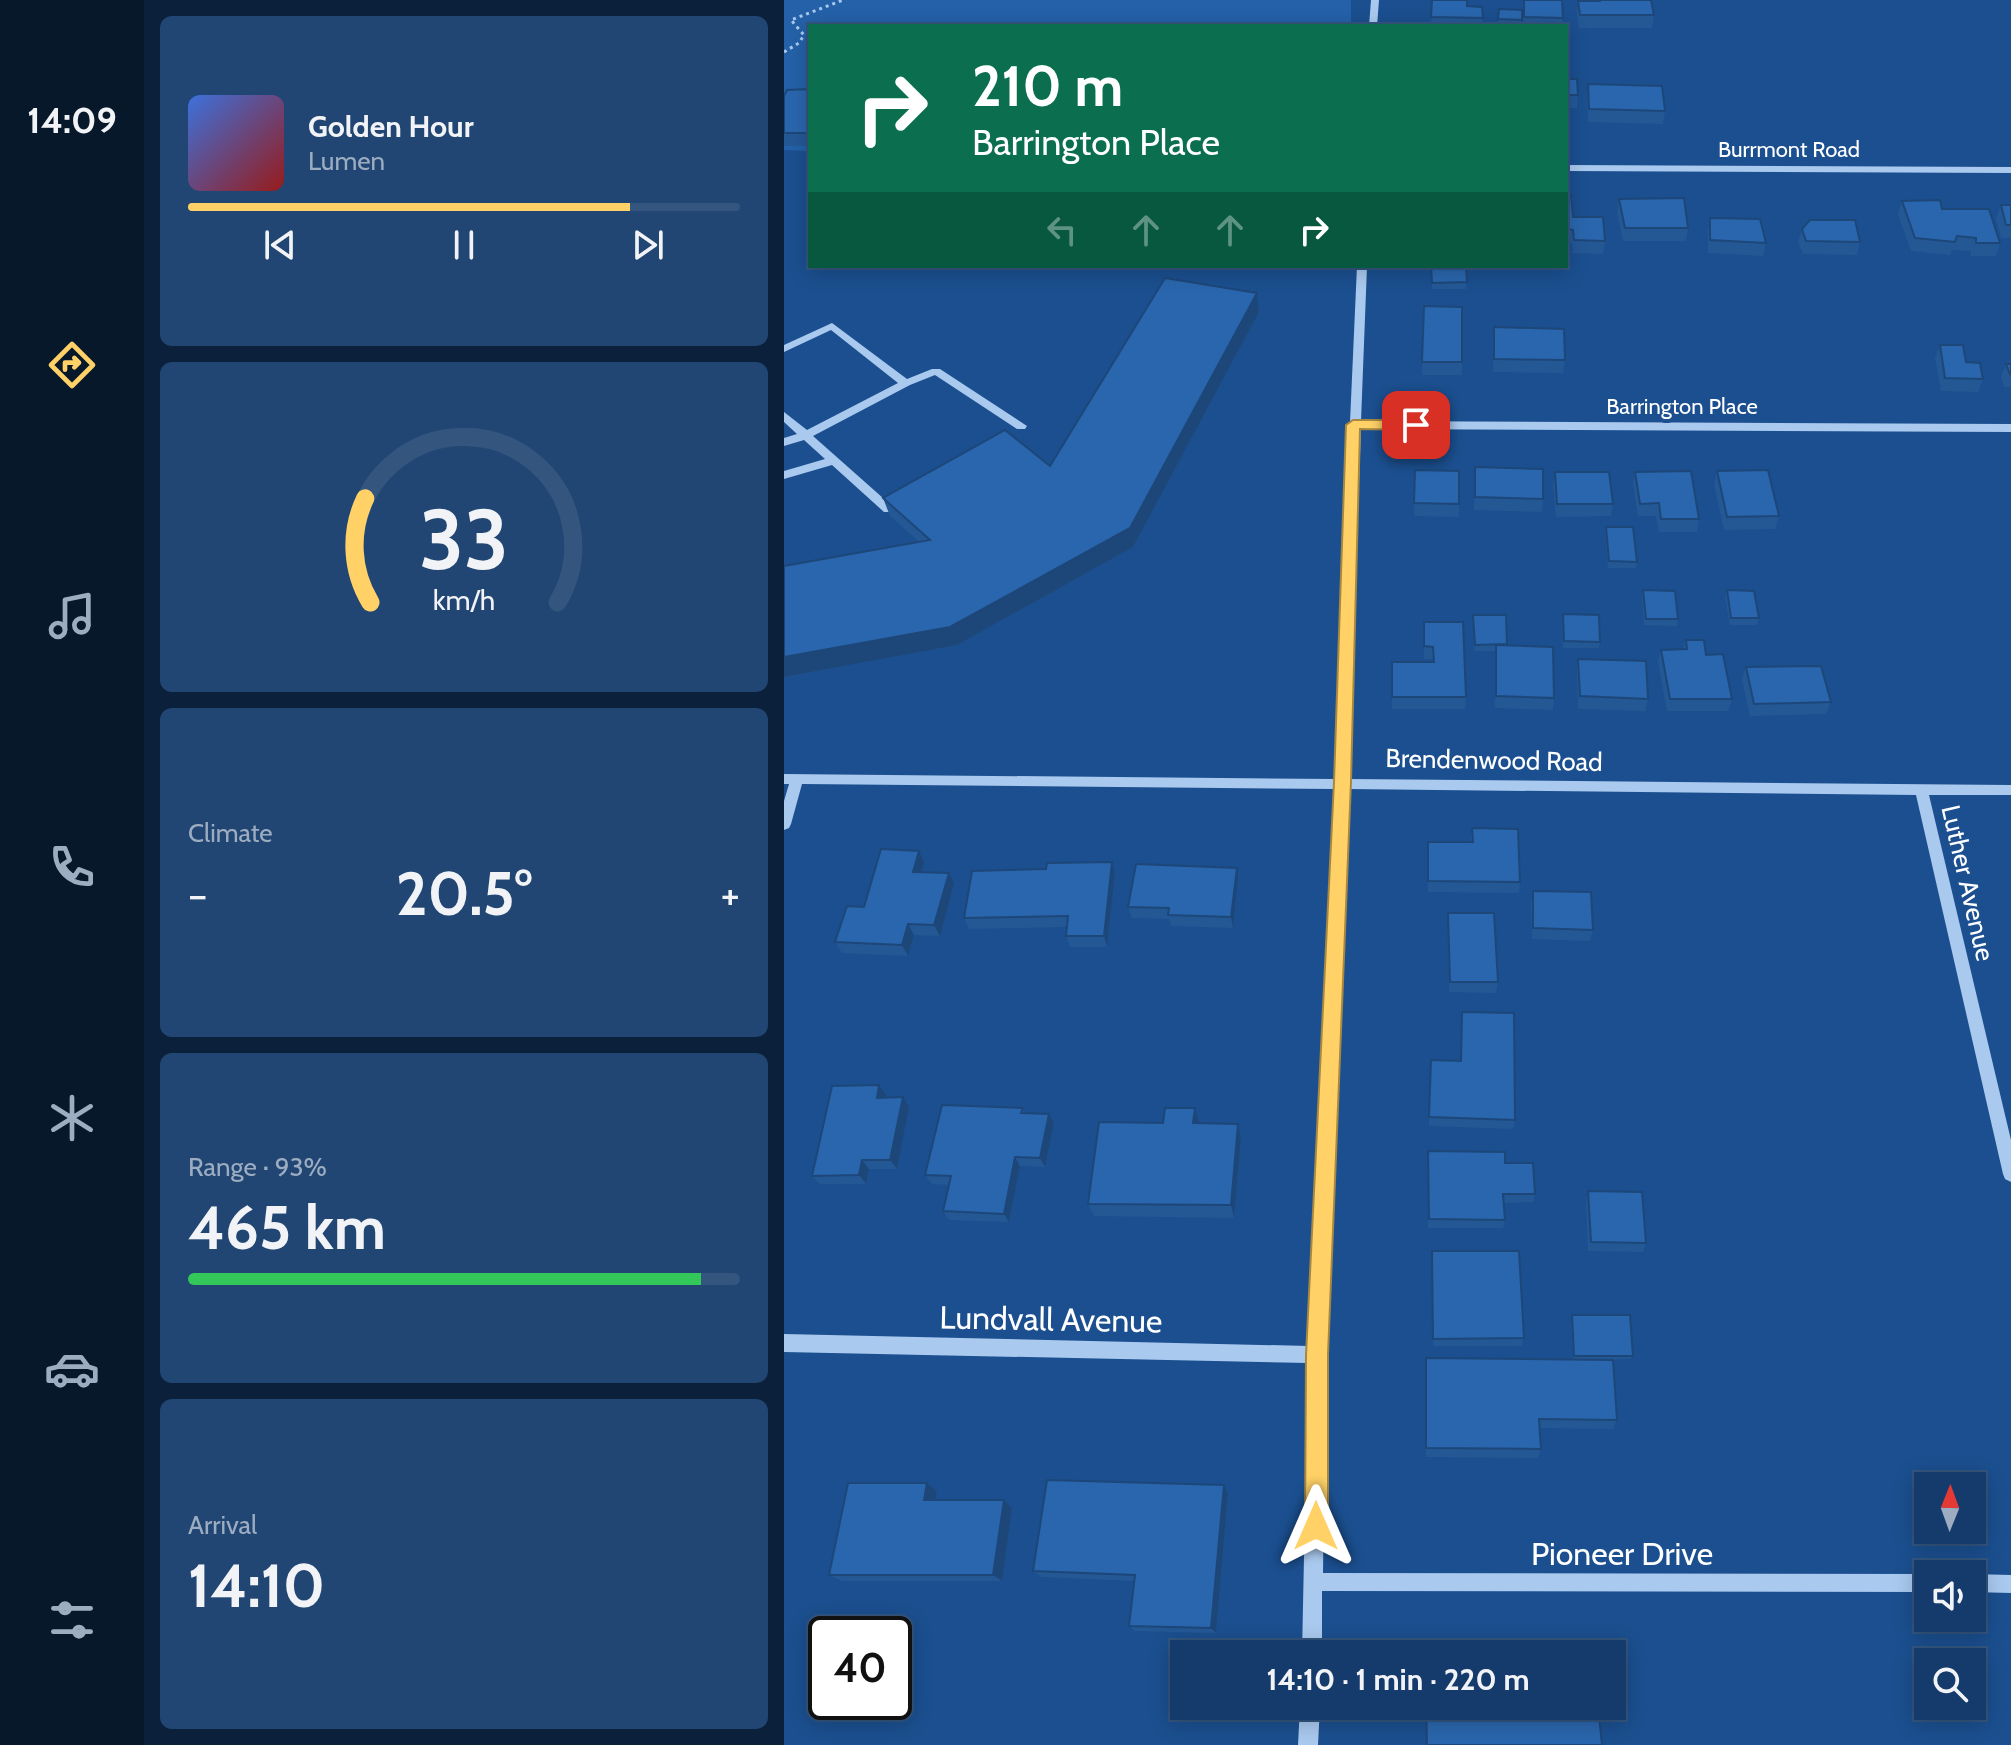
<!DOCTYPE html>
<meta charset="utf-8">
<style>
:root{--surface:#143b6b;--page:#214673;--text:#f1f3f6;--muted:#9dadc1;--line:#33557e;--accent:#ffd166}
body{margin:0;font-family:Cabin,sans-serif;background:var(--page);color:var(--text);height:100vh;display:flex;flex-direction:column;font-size:30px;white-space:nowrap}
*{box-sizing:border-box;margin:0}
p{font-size:26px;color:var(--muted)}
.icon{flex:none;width:44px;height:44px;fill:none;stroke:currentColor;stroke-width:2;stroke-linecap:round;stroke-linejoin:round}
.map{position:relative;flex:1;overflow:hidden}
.panel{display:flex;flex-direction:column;gap:16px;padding:16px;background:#0b203b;width:640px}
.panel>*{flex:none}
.top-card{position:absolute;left:24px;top:24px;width:760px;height:244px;border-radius:0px;box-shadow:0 4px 20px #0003,0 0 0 2px var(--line);background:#0b6e4f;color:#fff;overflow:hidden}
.needle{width:52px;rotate:1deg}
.controls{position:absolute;left:1130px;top:1472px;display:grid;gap:16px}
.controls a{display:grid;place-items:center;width:72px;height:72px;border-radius:0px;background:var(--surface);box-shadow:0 4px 20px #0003,0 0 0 2px var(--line);font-size:40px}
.speed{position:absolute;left:24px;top:1616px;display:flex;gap:16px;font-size:40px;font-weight:700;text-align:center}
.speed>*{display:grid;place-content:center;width:104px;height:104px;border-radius:50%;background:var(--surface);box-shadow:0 4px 20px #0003,0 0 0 2px var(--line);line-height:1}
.speed .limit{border:4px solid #111;border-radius:12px;background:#fff;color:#111}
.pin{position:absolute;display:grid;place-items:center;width:68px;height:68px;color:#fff;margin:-34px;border-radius:16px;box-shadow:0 4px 12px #0006}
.me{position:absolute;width:88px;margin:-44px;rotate:0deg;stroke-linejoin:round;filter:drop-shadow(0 0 6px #0008)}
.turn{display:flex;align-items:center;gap:28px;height:168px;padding:0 32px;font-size:36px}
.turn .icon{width:104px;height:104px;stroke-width:2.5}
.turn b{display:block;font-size:56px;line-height:68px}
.lanes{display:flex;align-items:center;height:76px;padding:0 32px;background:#0003;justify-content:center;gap:40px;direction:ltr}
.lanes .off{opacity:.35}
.big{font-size:60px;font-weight:700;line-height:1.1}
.panel .tile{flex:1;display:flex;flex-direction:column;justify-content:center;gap:12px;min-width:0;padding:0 28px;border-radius:12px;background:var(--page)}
.panel .dial{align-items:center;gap:0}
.dial svg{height:208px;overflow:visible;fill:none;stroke:var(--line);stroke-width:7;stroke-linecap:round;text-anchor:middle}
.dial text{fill:var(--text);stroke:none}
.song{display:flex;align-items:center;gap:24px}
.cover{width:96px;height:96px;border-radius:12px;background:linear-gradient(135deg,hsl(220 70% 55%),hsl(0 70% 35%))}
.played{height:8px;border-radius:4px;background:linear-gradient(90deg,var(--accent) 80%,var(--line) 80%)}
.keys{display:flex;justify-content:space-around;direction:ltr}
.heat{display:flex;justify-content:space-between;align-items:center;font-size:44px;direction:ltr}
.charge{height:12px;border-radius:6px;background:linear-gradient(90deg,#34c759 93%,var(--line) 0)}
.trip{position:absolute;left:386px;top:1640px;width:456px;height:80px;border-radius:0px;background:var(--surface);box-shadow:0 4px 20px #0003,0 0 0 2px var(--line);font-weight:700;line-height:80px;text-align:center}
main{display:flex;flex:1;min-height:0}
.dock{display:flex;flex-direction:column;width:144px;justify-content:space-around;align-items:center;background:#08182b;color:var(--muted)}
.dock .icon{width:56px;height:56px}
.dock .selected{color:var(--accent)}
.dock b{font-size:36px;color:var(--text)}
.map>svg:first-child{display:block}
.green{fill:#2461a8}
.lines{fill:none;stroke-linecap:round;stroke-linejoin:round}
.path{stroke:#a9c9ee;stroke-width:3;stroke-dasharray:3 4;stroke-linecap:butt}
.minor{fill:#a9c9ee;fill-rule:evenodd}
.wall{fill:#245895}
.shaded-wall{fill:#1d4779}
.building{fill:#2a66ad;stroke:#1d4779;stroke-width:2}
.route{fill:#ffd166;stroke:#a68842;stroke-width:2}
.labels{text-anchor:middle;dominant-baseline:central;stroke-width:8;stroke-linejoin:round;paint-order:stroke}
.far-street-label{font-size:22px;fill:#fff;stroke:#1b4f8f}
.street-label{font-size:26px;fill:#fff;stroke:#1b4f8f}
.near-street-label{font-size:32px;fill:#fff;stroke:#1b4f8f}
</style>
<main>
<nav class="dock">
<b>14:09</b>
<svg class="icon selected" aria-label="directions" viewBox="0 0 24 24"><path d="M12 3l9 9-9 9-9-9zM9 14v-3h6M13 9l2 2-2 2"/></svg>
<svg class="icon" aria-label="music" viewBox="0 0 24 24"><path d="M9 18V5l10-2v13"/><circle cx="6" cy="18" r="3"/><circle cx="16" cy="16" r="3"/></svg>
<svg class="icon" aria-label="phone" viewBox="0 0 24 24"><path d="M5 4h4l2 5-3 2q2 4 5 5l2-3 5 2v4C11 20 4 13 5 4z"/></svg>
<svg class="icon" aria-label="climate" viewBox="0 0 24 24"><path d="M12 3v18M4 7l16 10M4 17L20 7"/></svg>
<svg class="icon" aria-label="car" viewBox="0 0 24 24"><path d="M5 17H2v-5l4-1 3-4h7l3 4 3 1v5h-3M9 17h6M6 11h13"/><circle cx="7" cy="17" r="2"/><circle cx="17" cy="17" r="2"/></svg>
<svg class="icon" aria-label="filters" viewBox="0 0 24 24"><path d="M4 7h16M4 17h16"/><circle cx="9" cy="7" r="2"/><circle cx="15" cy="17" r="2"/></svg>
</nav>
<section class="panel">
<div class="tile">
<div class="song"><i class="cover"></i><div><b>Golden Hour</b><p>Lumen</p></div></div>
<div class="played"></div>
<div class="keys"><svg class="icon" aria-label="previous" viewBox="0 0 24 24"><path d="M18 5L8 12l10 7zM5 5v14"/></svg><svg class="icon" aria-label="pause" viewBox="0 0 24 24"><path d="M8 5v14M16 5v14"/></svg><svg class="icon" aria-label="next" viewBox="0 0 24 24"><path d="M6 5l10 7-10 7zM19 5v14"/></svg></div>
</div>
<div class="tile dial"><svg viewBox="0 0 100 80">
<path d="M14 69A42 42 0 1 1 86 69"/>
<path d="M14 69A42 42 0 0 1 12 29" stroke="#ffd166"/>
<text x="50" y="56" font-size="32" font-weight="700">33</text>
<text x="50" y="72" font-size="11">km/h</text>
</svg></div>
<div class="tile"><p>Climate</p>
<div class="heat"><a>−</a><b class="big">20.5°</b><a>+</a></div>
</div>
<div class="tile"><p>Range · 93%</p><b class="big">465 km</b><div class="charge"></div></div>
<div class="tile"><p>Arrival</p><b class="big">14:10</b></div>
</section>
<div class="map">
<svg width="1227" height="1745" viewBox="0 0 1227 1745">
<rect width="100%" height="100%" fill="#1b4f8f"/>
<path class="green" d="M 0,0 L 567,0 L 567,26 L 26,26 L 26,151 L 0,150 Z"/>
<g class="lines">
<path class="path" d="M 0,52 L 15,43 L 20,35 L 7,20 L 59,0"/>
<g class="minor">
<path d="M 587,0 L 595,0 L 593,26 L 585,26 Z"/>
<path d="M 782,165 L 1227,167 L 1227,173 L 782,171 Z"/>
<path d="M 573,266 L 583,266 L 577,421 L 1227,424 L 1227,432 L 577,429 L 564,779 L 1227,785 L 1227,795 L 1145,795 L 1227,1140 L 1227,1182 L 1221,1179 L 1219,1174 L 1132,795 L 563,789 L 542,1355 L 539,1573 L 1144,1574 L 1144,1592 L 538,1591 L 538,1654 L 518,1654 L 524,1363 L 0,1352 L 0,1334 L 525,1346 L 550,789 L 18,784 L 7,824 L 5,828 L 0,830 L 0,801 L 5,784 L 0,784 L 0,774 L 550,779 L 566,428 L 563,425 L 566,422 Z"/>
<path d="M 48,323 L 123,379 L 148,369 L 156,369 L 243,426 L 241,429 L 233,429 L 151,375 L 126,385 L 29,436 L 108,506 L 108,512 L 100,512 L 48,465 L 0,479 L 0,471 L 41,459 L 20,440 L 0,446 L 0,438 L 13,434 L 0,422 L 0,412 L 23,430 L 114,383 L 47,330 L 0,352 L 0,345 Z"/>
<path d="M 1187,1574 L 1188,1574 L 1227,1575 L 1227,1593 L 1188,1592 Z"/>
<path d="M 516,1706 L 536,1706 L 534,1745 L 514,1745 Z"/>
</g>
</g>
<g class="wall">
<path d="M 648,0 L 683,6 L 698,7 L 698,26 L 647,26 Z"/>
<path d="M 739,0 L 779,18 L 778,26 L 739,26 Z"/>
<path d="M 815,0 L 867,0 L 870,15 L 868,28 L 795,28 L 793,14 L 794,1 L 815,1 Z"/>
<path d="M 715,9 L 738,10 L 738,26 L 714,26 Z"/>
<path d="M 782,79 L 794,95 L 793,108 L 782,108 Z"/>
<path d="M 804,84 L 881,111 L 879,124 L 804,122 L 803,97 Z"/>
<path d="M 26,89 L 26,146 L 0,146 L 0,96 Z"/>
<path d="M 782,195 L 789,217 L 821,241 L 819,254 L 789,253 L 788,243 L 782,242 Z"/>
<path d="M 835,199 L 904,228 L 902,241 L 839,241 L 833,212 Z"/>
<path d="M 1118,201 L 1158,209 L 1216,243 L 1212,256 L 1187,256 L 1187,251 L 1168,250 L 1166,255 L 1127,251 L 1114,214 Z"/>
<path d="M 1217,205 L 1227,205 L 1227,238 L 1217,238 L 1212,218 Z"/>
<path d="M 926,218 L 982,243 L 979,256 L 924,253 L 924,231 Z"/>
<path d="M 1018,229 L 1076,242 L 1073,255 L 1019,254 L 1014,242 Z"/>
<path d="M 647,266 L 682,266 L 682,289 L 648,289 Z"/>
<path d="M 473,293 L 475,312 L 349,547 L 173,645 L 0,677 L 0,566 L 135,542 L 106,516 L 99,498 L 266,466 Z"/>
<path d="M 640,306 L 678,362 L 678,375 L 638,375 Z"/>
<path d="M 710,327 L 781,360 L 779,373 L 709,372 Z"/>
<path d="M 1156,345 L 1182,362 L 1199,379 L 1194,392 L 1157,391 L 1151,358 Z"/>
<path d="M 1222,364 L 1227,364 L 1227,387 L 1220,387 L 1217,377 Z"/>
<path d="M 631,470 L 675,471 L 675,517 L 630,516 Z"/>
<path d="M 933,471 L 995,516 L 991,529 L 940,530 L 930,484 Z"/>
<path d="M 771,472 L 829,504 L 827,516 L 772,517 L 769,485 Z"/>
<path d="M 851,472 L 915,519 L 913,532 L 875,532 L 872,516 L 854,516 L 849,484 Z"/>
<path d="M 691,480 L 759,499 L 758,512 L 690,510 Z"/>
<path d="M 822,527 L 853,562 L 852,568 L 824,568 L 821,533 Z"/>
<path d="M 859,590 L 894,619 L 893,626 L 860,625 L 858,596 Z"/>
<path d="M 943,590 L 975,618 L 973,625 L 946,625 L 941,597 Z"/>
<path d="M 779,614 L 816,642 L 815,648 L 779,648 Z"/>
<path d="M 689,615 L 770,698 L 769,710 L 711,708 L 712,651 L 690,651 Z"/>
<path d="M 640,622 L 682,697 L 681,709 L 608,709 L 608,662 L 649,662 L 649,659 L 640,659 Z"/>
<path d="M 902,640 L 922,655 L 948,699 L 944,711 L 883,711 L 874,662 L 877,650 L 899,649 Z"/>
<path d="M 794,659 L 864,699 L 861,711 L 794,709 L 793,671 Z"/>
<path d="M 962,667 L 1047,702 L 1042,714 L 966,716 L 958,679 Z"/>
<path d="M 688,828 L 736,882 L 735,893 L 644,892 L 644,842 L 687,842 Z"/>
<path d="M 140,862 L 138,872 L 170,884 L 156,936 L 130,935 L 124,956 L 58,953 L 51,942 L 80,907 Z"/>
<path d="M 331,874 L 323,947 L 286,947 L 282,936 L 283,927 L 185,929 L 180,918 Z"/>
<path d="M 454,879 L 449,928 L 387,926 L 385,919 L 348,918 L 344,907 Z"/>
<path d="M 749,891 L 809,930 L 806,941 L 748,939 L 747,902 Z"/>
<path d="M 664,913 L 714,982 L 712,993 L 665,992 Z"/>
<path d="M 678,1012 L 731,1120 L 729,1129 L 645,1126 L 647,1060 L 676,1061 Z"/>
<path d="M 102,1095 L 102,1098 L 125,1107 L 113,1169 L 85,1169 L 82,1184 L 36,1184 L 28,1176 Z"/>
<path d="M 239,1108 L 241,1113 L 265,1114 L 270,1123 L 261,1167 L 236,1166 L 225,1222 L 165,1220 L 159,1211 L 165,1185 L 148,1184 L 141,1175 Z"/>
<path d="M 411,1108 L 414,1124 L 457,1138 L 450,1218 L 310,1216 L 304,1204 L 379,1123 Z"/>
<path d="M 644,1160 L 721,1163 L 751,1194 L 749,1202 L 720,1203 L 721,1220 L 719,1228 L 644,1228 Z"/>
<path d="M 804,1191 L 862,1243 L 859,1252 L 804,1251 L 802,1199 Z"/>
<path d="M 648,1259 L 740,1338 L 738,1346 L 649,1346 Z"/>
<path d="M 788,1315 L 849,1356 L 847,1359 L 808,1360 L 833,1420 L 829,1429 L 755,1428 L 757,1449 L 754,1458 L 642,1457 L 642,1368 L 789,1360 L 787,1319 Z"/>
<path d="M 143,1483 L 153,1491 L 151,1500 L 228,1508 L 218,1581 L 58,1581 L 45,1575 Z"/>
<path d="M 440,1485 L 444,1493 L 432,1633 L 351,1631 L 345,1626 L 351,1581 L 257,1577 L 249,1571 Z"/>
</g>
<g class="shaded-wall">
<path d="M 473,293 L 475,312 L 349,547 L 173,645 L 0,677 L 0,657 L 166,627 Z"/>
<path d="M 135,851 L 140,862 L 135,883 L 129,872 Z"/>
<path d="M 328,862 L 331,874 L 323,947 L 320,936 Z"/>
<path d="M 453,868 L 454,879 L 449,928 L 447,917 Z"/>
<path d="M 165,873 L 170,884 L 156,936 L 150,925 Z"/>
<path d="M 124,924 L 130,935 L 124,956 L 118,945 Z"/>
<path d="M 95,1085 L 102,1095 L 100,1107 L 93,1098 Z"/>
<path d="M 119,1097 L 125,1107 L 113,1169 L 106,1160 Z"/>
<path d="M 411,1108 L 415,1122 L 413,1137 L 409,1123 Z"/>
<path d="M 265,1114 L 270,1123 L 261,1167 L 256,1158 Z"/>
<path d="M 454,1124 L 457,1138 L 450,1218 L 447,1205 Z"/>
<path d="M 231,1157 L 236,1166 L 225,1222 L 220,1214 Z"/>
<path d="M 78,1160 L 85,1169 L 82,1184 L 75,1175 Z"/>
<path d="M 143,1483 L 153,1491 L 150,1507 L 140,1500 Z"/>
<path d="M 440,1485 L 444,1493 L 432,1633 L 427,1628 Z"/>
<path d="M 220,1500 L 228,1508 L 218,1581 L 209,1575 Z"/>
</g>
<g class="building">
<path d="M 648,0 L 683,0 L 683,6 L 698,7 L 699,18 L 647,17 Z"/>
<path d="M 740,0 L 778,0 L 779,18 L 740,17 Z"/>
<path d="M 816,0 L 867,0 L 870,15 L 796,15 L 794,1 L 816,1 Z"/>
<path d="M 715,9 L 738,10 L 738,20 L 714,19 Z"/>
<path d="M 782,79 L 793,79 L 794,95 L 782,95 Z"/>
<path d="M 804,84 L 878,86 L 881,111 L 805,109 Z"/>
<path d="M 26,89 L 26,133 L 0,133 L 0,96 L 3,90 Z"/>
<path d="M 782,195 L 787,195 L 789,217 L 819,217 L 821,241 L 790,240 L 789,230 L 782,229 Z"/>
<path d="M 900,198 L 904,228 L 841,228 L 835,199 Z"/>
<path d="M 1156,200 L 1158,209 L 1205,209 L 1216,243 L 1192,243 L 1192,238 L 1173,236 L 1171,242 L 1131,238 L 1118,201 Z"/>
<path d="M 1217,205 L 1227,205 L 1227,225 L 1222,225 Z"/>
<path d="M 926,218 L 976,219 L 982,243 L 926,240 Z"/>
<path d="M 1026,220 L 1071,220 L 1076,242 L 1022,241 L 1018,229 Z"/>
<path d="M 647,266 L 682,266 L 683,282 L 648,283 Z"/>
<path d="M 381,278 L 473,293 L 346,528 L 166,627 L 0,657 L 0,566 L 146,540 L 99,498 L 221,430 L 266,466 Z"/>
<path d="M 640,306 L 678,307 L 678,362 L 638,362 Z"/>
<path d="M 710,327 L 780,329 L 781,360 L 710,359 Z"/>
<path d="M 1156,345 L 1179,345 L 1182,362 L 1196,363 L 1199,379 L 1161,378 Z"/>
<path d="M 1222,364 L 1227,364 L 1227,374 L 1226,374 Z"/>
<path d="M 691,467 L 759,469 L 759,499 L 691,497 Z"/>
<path d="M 631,470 L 675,471 L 675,504 L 630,503 Z"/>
<path d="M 984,470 L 995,516 L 943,517 L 933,471 Z"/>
<path d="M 907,471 L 915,519 L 877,519 L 875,503 L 856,504 L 851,472 Z"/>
<path d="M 771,472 L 825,472 L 829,504 L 773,504 Z"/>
<path d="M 822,527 L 849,527 L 853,562 L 825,561 Z"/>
<path d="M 859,590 L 891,591 L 894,619 L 862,619 Z"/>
<path d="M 943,590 L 970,591 L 975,618 L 947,618 Z"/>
<path d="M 779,614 L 815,615 L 816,642 L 780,641 Z"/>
<path d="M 689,615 L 722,615 L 723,644 L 691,645 Z"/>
<path d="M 640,622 L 679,622 L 682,697 L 608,697 L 608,662 L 650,662 L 649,647 L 640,646 Z"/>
<path d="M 902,640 L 920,640 L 922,655 L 939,654 L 948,699 L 886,699 L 877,650 L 903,649 Z"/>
<path d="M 712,645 L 769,647 L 770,698 L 712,696 Z"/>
<path d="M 794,659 L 862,661 L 864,699 L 796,696 Z"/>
<path d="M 1037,666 L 1047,702 L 970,704 L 962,667 Z"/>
<path d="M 688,828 L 734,829 L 736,882 L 644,881 L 644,842 L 689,842 Z"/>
<path d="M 97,849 L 135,851 L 129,872 L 165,873 L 150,925 L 124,924 L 118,945 L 51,942 L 63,906 L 80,907 Z"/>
<path d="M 328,862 L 320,936 L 282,936 L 284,916 L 180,918 L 188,871 L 262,869 L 263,863 Z"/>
<path d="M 352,864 L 453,868 L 447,917 L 384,915 L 385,908 L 344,907 Z"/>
<path d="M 749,891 L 807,892 L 809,930 L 749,928 Z"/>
<path d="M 664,913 L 710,913 L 714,982 L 666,982 Z"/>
<path d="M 678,1012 L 730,1013 L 731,1120 L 645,1117 L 647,1060 L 677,1061 Z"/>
<path d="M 95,1085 L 93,1098 L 119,1097 L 106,1160 L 78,1160 L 75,1175 L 28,1176 L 48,1086 Z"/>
<path d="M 158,1105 L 239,1108 L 237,1113 L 265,1114 L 256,1158 L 231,1157 L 220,1214 L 159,1211 L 167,1176 L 141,1175 Z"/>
<path d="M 381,1108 L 411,1108 L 409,1123 L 454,1124 L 447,1205 L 304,1204 L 315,1122 L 379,1123 Z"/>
<path d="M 644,1151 L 721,1152 L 721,1163 L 749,1163 L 751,1194 L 719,1194 L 721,1220 L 645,1219 Z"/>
<path d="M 804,1191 L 858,1192 L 862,1243 L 807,1242 Z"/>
<path d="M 648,1251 L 735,1251 L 740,1338 L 649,1339 Z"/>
<path d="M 788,1315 L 846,1315 L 849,1356 L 790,1356 Z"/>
<path d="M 642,1358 L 829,1360 L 833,1420 L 755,1419 L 757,1449 L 642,1448 Z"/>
<path d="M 263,1480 L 440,1485 L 427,1628 L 345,1626 L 351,1575 L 249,1571 Z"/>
<path d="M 64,1483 L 143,1483 L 140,1500 L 220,1500 L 209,1575 L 45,1575 Z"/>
<path d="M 642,1706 L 814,1706 L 818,1745 L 643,1745 Z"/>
</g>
<path class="route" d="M 569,420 L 632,420 L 639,425 L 632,430 L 576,429 L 567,782 L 544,1355 L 544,1526 L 541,1534 L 532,1537 L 524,1534 L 521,1526 L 522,1355 L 550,782 L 562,425 Z"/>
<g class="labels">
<g class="far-street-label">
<text x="1005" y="149">Burrmont Road</text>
<text x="898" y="406">Barrington Place</text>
</g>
<g class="street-label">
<text transform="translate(710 760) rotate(1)">Brendenwood Road</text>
<text transform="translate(1184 883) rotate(77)">Luther Avenue</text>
</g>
<g class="near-street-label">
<text transform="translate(267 1319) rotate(1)">Lundvall Avenue</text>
<text x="838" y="1553">Pioneer Drive</text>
</g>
</g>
</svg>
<div class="controls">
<a><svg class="needle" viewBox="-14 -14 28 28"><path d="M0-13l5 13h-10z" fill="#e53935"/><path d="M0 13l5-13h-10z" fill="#9dadc1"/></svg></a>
<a><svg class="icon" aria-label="sound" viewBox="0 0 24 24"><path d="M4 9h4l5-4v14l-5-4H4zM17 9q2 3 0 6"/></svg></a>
<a><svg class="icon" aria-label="search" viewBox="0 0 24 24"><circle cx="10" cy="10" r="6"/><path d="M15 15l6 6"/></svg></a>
</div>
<div class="speed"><div class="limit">40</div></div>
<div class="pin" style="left:632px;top:425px;background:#d93025"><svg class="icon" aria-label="arrive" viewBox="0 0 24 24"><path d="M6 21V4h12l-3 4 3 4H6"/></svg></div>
<svg class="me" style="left:532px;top:1526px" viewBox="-20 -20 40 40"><path d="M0-17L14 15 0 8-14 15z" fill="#ffd166" stroke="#fff" stroke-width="4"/></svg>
<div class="trip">14:10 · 1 min · 220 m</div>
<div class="top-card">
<div class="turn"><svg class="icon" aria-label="right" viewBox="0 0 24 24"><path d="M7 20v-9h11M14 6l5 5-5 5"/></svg><div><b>210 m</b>Barrington Place</div></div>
<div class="lanes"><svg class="icon off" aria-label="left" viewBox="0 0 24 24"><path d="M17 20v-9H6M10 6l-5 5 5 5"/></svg><svg class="icon off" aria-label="ahead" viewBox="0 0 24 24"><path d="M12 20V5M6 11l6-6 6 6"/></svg><svg class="icon off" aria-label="ahead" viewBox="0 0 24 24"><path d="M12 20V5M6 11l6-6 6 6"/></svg><svg class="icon" aria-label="right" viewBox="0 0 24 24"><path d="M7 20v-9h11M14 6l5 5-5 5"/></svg></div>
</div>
</div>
</main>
